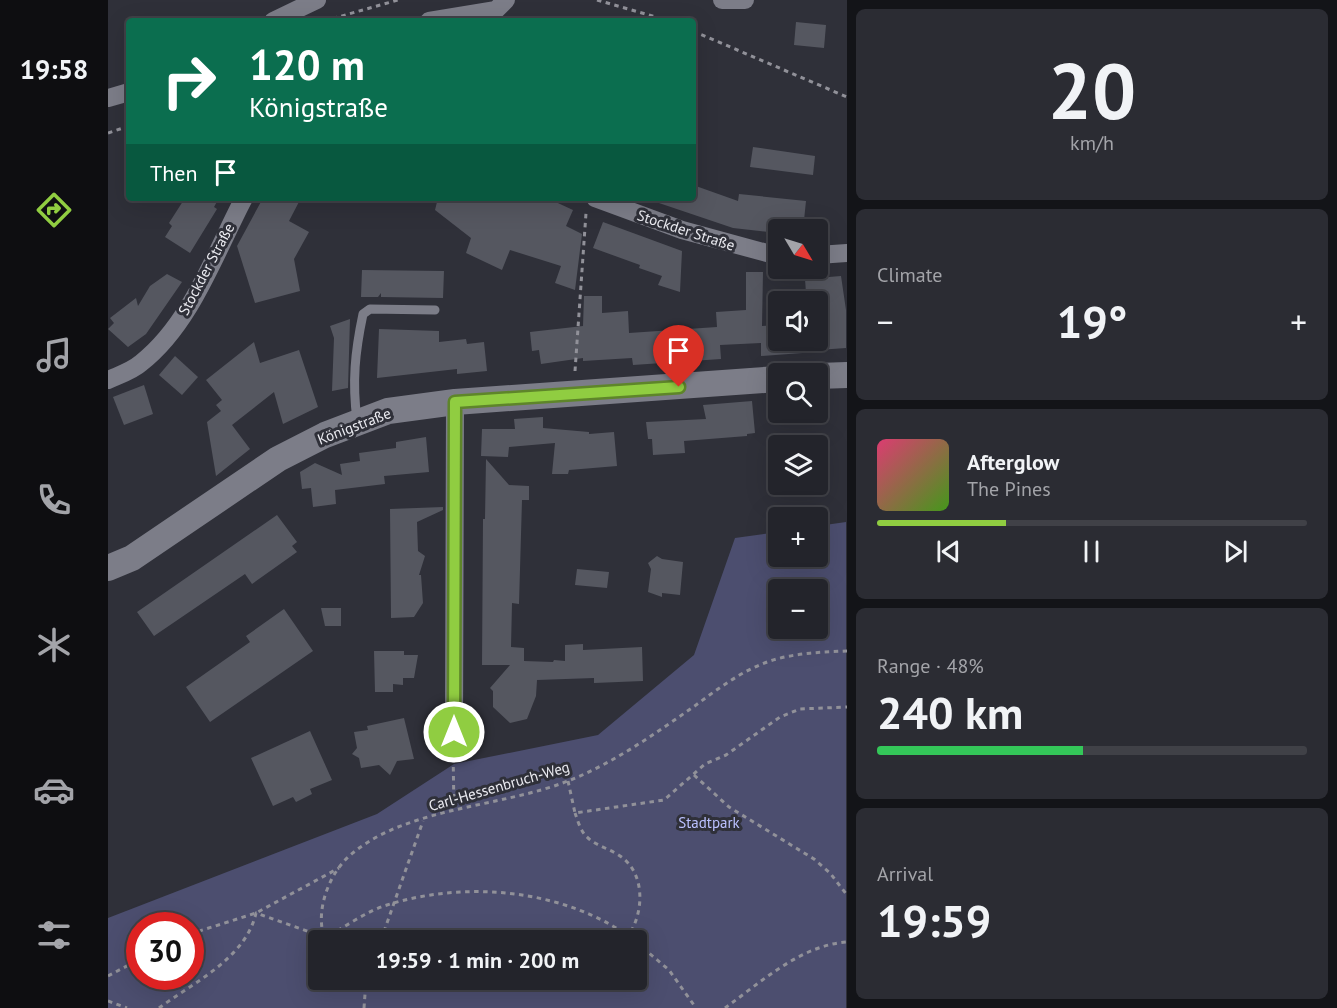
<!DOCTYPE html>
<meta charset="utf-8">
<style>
:root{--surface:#23242b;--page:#2b2c33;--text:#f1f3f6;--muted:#a3a4a9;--line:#404147;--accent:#90cd41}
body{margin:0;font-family:"PT Sans",sans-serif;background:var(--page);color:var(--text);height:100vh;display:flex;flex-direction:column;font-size:22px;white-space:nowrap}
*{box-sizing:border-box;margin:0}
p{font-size:20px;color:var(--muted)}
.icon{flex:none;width:33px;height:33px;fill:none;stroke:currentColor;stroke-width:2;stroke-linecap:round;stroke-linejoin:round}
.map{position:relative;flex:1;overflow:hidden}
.sheet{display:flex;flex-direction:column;gap:9px;padding:9px;background:#131418;width:490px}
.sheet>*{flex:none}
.guide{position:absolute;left:18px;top:18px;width:570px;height:183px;border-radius:6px;box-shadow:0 6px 24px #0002,0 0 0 2px var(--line);background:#0b6e4f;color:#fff;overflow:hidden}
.needle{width:39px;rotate:128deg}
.controls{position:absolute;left:660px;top:219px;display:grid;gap:12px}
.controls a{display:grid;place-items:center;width:60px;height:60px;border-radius:6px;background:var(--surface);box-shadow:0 6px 24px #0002,0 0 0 2px var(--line);font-size:30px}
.speed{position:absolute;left:18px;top:912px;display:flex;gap:12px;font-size:30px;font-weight:700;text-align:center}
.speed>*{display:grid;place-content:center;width:78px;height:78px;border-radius:50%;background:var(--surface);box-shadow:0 6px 24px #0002,0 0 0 2px var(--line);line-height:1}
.speed .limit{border:9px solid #d22;background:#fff;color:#111}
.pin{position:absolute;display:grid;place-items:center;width:51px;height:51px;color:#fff;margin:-62px -26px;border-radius:50% 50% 50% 0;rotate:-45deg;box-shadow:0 0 6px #0007}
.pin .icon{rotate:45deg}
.me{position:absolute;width:66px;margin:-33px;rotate:0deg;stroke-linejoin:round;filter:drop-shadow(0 0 4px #0008)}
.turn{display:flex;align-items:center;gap:21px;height:126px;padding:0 24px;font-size:27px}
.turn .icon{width:78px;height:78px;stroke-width:2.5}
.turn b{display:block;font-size:42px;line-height:51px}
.then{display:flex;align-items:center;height:57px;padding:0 24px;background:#0003;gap:12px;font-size:22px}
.big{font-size:45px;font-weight:700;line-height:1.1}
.sheet .tile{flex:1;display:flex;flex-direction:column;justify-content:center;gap:9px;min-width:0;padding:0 21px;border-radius:9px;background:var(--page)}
.sheet .dial{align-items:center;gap:0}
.dial b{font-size:78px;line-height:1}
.song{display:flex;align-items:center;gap:18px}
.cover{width:72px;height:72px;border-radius:9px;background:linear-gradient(135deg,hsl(340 70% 55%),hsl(100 70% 35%))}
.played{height:6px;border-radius:3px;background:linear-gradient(90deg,var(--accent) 30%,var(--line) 30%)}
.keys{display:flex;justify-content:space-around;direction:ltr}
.heat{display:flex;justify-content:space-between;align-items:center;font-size:33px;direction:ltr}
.charge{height:9px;border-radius:4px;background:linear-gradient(90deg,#34c759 48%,var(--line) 0)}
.trip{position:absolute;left:200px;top:930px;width:339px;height:60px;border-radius:6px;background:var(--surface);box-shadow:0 6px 24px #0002,0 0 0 2px var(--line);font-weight:700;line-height:60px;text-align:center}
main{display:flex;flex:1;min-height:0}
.menu{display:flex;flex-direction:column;width:108px;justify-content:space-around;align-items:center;background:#0e0e11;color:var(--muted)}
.menu .icon{width:42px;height:42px}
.menu .on{color:var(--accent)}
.menu b{font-size:27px;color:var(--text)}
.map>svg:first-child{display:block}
.green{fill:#4c4e6f;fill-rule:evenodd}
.building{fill:#555760}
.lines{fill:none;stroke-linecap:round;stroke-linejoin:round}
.path{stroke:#919199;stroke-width:3;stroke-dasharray:4.5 4.5;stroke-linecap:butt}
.service{stroke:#7c7d88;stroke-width:9}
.minor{stroke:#7c7d88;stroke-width:18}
.secondary{stroke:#7c7d88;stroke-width:26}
.route-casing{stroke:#5e852a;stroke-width:15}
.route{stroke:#90cd41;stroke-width:10}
.labels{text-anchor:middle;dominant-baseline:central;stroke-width:6;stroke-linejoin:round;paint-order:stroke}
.street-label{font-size:15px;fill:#ebebf1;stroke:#2f3039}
.park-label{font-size:15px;fill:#bbc1ff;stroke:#2f3039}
</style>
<main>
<nav class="menu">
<b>19:58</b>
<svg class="icon on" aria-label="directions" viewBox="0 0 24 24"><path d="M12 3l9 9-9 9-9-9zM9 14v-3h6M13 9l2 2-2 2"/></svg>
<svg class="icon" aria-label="music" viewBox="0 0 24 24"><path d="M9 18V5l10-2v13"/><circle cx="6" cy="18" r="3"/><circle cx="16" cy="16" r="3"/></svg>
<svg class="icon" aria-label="phone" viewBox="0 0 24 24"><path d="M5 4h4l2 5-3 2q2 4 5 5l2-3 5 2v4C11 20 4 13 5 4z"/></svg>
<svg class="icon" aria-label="climate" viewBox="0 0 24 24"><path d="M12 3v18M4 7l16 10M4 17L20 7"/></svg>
<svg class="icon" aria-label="car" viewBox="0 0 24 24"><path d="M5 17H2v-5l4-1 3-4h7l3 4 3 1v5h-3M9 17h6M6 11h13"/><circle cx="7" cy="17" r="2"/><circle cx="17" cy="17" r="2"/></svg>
<svg class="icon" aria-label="filters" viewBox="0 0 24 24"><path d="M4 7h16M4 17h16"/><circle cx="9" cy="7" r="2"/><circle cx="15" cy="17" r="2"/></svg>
</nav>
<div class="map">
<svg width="739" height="1008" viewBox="0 0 739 1008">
<rect width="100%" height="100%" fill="#2f3039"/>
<path class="green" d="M 738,522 L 738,1008 L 0,1008 L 0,918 L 269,814 L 346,764 L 490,735 L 586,655 L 627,538 L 670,532 L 670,556 L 710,556 L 710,526 ZM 670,590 L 710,590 L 710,628 L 670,628 ZM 32,926 L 82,926 L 82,976 L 32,976 ZM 210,940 L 528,940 L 528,980 L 210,980 Z"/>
<g class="building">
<path d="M 688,22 L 718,25 L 716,48 L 686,45 Z"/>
<path d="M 645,147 L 707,156 L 705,175 L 642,167 Z"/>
<path d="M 585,185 L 630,201 L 631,194 L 698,201 L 695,230 L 670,230 L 670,233 L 625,228 L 545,201 L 545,198 L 585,198 Z"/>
<path d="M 77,198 L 111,198 L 106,207 L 109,209 L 82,253 L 57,237 L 64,226 L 61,223 Z"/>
<path d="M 155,198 L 193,198 L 181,221 L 201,232 L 186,259 L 192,291 L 147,303 L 129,246 Z"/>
<path d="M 330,198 L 439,198 L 465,210 L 458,226 L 474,234 L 467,290 L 447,283 L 453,266 L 402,250 L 394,270 L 358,253 L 363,238 L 327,210 Z"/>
<path d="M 495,222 L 574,251 L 572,292 L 550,285 L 554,276 L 531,268 L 532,265 L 485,248 Z"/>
<path d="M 254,270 L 336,271 L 335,298 L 273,297 L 273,293 L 270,297 L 253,297 Z"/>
<path d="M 638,272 L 655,272 L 654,326 L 670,325 L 670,340 L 708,340 L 708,352 L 653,356 L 653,343 L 612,345 L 613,359 L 525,365 L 524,358 L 475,361 L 475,358 L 433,364 L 431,350 L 424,351 L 422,332 L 475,326 L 476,296 L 494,296 L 494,313 L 520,311 L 521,333 L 609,327 L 608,312 L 638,310 Z"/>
<path d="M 59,274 L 74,282 L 38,334 L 20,347 L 0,329 L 6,323 L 2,318 L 28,298 L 30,306 L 42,286 Z"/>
<path d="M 733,276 L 738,310 L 738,348 L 710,350 L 710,292 L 698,293 L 697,279 Z"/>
<path d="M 242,319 L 240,388 L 224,391 L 226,338 L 222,326 Z"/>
<path d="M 271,329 L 331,331 L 331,342 L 358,339 L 359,344 L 376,342 L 379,371 L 349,374 L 349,369 L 269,378 Z"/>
<path d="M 146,342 L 152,363 L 191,350 L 210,407 L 175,424 L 166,392 L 124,425 L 142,449 L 108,476 L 99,422 L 113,411 L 108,405 L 114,400 L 98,380 Z"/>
<path d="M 67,356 L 90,377 L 74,395 L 51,375 Z"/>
<path d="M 36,385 L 45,414 L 16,425 L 5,397 Z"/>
<path d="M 644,401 L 647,433 L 639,434 L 639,436 L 576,441 L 577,453 L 545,455 L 544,439 L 540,439 L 538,422 L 598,419 L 595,405 Z"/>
<path d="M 435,417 L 435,428 L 481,432 L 481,434 L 506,432 L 509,466 L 461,470 L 460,474 L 444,474 L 447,443 L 401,447 L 400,457 L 373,456 L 374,429 L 407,429 L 406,419 Z"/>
<path d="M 318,437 L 321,472 L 276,476 L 277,484 L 227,490 L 228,504 L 205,507 L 203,488 L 194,489 L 192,472 L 207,463 L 234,475 L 232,464 L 252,461 L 251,453 L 288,448 L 288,442 Z"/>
<path d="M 378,459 L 401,485 L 421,486 L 421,500 L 414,500 L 411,604 L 404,603 L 403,647 L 416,648 L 416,661 L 445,662 L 446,660 L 457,661 L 457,645 L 475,644 L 475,650 L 534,647 L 535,681 L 486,683 L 486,678 L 429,680 L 428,696 L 419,719 L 402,723 L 385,707 L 385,691 L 382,688 L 402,665 L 374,665 L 375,519 L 377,519 Z"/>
<path d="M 335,507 L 335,510 L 309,522 L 310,551 L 317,556 L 311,575 L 313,575 L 315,603 L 306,617 L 283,618 L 282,509 Z"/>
<path d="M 169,515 L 189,542 L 184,546 L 189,552 L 144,584 L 137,574 L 46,636 L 29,612 Z"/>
<path d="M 549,556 L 554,559 L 575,562 L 572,595 L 554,593 L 554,597 L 540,592 L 543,569 L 540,563 Z"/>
<path d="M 469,569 L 501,572 L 499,588 L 467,585 Z"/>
<path d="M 213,608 L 233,608 L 233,626 L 217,626 Z"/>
<path d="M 176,609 L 205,651 L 102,722 L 78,687 L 142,642 L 138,636 Z"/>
<path d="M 266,651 L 296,651 L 296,655 L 310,655 L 306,678 L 295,678 L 295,685 L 285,684 L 285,692 L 267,692 Z"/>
<path d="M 296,718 L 306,759 L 289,761 L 282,775 L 271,765 L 253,768 L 251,758 L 244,754 L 249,748 L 246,732 L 260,730 L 259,726 Z"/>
<path d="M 202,731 L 224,780 L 202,789 L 204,794 L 188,802 L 185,797 L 165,806 L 143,758 Z"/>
</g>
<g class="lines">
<g class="path">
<path d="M 489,0 L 562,21"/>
<path d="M 216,21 L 290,0"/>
<path d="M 585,31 L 739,97"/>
<path d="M 0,133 L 21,126"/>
<path d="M 467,371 L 478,213"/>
<path d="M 345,749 L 346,811"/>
<path d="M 586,775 L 621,807 L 706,859 L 722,873 L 739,895"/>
<path d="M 460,781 L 467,813 L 556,800 L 597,764 L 618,755 L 672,717 L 692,709 L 739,707"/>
<path d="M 467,813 C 470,821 472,831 480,838 C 490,847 506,850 516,859 C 538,878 535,915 520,936"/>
<path d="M 82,934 L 148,913 L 231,868"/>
<path d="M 222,935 C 240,925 259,911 279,905 C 358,880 458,889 526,940"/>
<path d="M 231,940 L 222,935 L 216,937 C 207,909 222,870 246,852 C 302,807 394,807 460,781 C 506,763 548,733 588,705 C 611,688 635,670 662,661 C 686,653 714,652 739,651"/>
<path d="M 273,940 L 315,821"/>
<path d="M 528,942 L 561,970 L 588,1008"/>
<path d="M 0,976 L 32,959"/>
<path d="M 0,1001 L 19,1008"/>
<path d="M 51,1008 C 85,983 138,958 148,913 L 216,937"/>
<path d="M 256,1008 L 258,980"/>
<path d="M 617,1008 C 653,982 693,945 739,942"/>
</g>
<path class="service" d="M 249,420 C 244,382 247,352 255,314 L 262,309 L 327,310"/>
<g class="minor">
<path d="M 614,0 L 637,0"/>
<path d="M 165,21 L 209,0"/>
<path d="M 321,21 L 388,10 L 398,0"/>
<path d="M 0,98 L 21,92"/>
<path d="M 487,198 L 574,230 L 670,256"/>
<path d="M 710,255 L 739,253"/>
<path d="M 0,380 C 11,375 24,371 33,363 C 83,324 107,253 136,198"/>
<path d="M 346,732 L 347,402"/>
</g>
<g class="secondary">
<path d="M 710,376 L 739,375"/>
<path d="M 0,568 L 24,558 L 170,459 L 217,435 L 280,411 L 347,402 L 670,379"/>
</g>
</g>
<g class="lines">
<defs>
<path id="route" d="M 346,732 L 347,402 L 571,387"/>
</defs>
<use href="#route" class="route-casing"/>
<use href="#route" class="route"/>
</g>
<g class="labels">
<g class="street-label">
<text transform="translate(578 230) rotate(18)">Stockder Straße</text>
<text transform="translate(98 269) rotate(-62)">Stockder Straße</text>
<text transform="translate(246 426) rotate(-21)">Königstraße</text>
<text transform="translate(391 786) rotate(-16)">Carl-Hessenbruch-Weg</text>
</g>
<g class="park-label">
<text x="601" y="822">Stadtpark</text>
</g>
</g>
</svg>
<div class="controls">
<a><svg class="needle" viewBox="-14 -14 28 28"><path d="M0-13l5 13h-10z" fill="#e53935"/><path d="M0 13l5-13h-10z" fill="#a3a4a9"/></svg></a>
<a><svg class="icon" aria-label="sound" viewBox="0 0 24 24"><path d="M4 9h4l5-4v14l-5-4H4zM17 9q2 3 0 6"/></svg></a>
<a><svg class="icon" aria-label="search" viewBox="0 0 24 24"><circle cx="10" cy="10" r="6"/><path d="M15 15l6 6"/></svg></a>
<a><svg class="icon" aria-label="layers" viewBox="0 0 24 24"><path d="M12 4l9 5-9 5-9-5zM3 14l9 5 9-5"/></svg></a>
<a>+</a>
<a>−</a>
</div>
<div class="speed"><div class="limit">30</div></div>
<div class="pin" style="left:571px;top:387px;background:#d93025"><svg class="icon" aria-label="arrive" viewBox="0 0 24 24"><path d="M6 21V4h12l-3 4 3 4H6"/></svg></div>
<svg class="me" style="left:346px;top:732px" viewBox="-20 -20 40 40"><circle r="17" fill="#90cd41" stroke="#fff" stroke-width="3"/><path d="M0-11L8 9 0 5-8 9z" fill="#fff"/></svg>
<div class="trip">19:59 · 1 min · 200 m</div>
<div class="guide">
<div class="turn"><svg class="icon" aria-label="right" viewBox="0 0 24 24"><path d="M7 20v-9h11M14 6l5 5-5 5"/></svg><div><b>120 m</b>Königstraße</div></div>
<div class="then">Then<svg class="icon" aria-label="arrive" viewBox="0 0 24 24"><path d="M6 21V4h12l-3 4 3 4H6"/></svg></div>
</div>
</div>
<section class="sheet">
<div class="tile dial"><b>20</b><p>km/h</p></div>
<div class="tile"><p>Climate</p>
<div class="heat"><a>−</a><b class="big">19°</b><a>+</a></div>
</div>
<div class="tile">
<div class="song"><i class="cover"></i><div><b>Afterglow</b><p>The Pines</p></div></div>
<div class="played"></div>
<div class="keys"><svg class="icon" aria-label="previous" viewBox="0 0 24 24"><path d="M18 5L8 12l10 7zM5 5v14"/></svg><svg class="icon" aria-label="pause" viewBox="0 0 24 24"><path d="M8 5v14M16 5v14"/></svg><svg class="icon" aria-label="next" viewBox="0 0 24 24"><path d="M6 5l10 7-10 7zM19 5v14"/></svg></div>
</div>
<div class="tile"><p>Range · 48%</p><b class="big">240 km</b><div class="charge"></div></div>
<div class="tile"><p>Arrival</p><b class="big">19:59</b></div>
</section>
</main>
